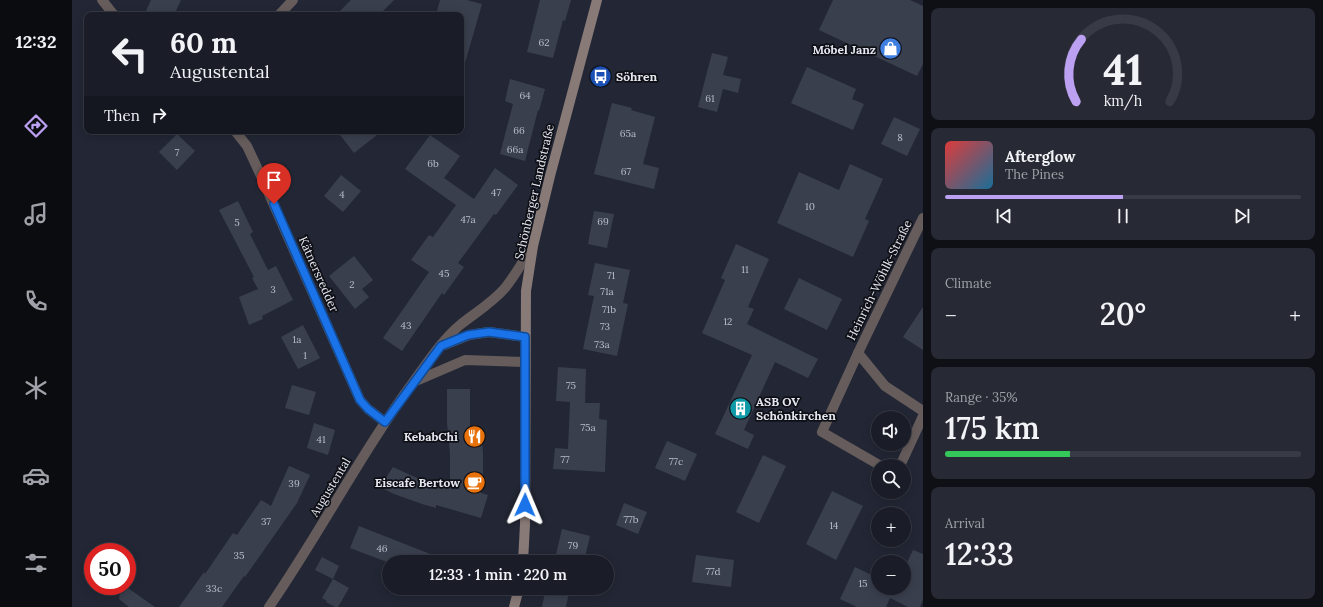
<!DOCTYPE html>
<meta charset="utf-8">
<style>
:root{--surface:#1a1d28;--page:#272a34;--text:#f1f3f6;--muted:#9fa2a8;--line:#383b45;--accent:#bca0f2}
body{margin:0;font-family:Lora,serif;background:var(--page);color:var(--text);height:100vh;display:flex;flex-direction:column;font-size:15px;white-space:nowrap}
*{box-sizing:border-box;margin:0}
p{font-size:13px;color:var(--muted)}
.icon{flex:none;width:22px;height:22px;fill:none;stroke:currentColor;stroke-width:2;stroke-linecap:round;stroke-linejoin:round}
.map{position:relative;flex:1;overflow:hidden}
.panel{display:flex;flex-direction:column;gap:8px;padding:8px;background:#0e1016;width:400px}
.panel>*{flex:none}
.top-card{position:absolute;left:12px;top:12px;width:380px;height:122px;border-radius:8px;box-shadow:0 2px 10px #0003,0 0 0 1px var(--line);background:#1a1d28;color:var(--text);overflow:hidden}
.controls{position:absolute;left:799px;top:411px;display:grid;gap:8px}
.controls a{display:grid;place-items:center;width:40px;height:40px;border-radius:50%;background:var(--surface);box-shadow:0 2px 10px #0003,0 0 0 1px var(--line);font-size:20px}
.speed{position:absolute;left:12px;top:543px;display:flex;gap:8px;font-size:20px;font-weight:700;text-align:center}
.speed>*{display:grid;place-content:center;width:52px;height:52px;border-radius:50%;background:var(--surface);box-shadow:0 2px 10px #0003,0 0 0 1px var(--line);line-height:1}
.speed .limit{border:6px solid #d22;background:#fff;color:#111}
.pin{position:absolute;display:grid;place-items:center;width:34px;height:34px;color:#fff;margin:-41px -17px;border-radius:50% 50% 50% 0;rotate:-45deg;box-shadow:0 0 4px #0007}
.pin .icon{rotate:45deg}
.me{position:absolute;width:44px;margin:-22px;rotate:1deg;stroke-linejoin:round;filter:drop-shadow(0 0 3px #0008)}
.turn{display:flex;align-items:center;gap:14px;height:84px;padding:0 20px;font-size:18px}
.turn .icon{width:52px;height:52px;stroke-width:2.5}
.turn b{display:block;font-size:28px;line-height:34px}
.then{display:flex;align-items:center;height:38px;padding:0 20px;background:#0003;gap:8px;font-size:15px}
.big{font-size:30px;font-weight:600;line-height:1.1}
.panel .tile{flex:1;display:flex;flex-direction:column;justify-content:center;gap:6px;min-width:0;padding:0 14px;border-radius:8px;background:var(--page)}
.panel .dial{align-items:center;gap:0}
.dial svg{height:104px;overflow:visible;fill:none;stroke:var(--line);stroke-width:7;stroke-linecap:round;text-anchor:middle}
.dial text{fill:var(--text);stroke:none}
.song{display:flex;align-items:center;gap:12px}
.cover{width:48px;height:48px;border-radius:6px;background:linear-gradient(135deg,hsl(0 70% 55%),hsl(200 70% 35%))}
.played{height:4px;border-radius:2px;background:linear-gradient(90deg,var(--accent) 50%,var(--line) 50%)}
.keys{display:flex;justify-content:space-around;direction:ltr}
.heat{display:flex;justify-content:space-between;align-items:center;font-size:22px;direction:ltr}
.charge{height:6px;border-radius:3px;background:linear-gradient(90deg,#34c759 35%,var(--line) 0)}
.trip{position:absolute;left:310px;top:555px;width:232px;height:40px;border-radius:20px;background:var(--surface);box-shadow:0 2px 10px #0003,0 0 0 1px var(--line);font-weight:600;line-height:40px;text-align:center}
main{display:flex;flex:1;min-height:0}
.tab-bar{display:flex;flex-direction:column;width:72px;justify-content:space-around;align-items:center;background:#0a0c10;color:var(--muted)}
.tab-bar .icon{width:28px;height:28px}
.tab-bar .selected{color:var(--accent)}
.tab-bar b{font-size:18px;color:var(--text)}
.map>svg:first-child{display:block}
.building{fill:#3a3f4e}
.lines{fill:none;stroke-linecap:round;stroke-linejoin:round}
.minor{stroke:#655c5b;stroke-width:10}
.tertiary{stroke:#655c5b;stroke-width:10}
.secondary{stroke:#887a77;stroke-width:10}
.route-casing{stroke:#114b97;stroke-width:10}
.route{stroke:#1a73e8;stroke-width:7}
.labels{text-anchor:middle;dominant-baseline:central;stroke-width:3.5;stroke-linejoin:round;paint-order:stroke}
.number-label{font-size:10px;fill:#babec8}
.poi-label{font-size:12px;font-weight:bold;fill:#e5e8f1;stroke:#0e1016;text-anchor:end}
.street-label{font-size:12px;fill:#e5e8f1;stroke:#0e1016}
</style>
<main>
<nav class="tab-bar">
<b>12:32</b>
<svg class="icon selected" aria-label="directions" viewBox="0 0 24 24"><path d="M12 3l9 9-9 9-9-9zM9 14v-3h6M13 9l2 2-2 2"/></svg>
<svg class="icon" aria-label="music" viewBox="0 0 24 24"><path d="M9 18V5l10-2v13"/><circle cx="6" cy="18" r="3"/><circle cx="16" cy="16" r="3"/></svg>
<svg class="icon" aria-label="phone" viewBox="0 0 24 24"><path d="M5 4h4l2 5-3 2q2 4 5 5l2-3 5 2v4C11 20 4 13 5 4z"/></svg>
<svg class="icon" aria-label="climate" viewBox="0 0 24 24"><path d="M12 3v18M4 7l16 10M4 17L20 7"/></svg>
<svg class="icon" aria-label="car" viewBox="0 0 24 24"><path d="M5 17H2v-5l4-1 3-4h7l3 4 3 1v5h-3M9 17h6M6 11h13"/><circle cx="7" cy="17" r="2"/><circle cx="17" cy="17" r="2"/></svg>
<svg class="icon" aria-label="filters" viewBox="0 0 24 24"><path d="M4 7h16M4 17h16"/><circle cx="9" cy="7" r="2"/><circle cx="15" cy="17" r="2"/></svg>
</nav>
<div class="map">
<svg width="851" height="607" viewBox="0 0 851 607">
<rect width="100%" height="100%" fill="#232735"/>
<g class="building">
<path d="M 79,0 L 109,0 L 102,15 L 72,15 Z"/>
<path d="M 279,0 L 322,0 L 307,15 L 264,15 Z"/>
<path d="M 368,0 L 395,0 L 410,4 L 393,63 L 389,62 L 389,15 L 364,15 Z"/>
<path d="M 468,0 L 499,0 L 493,21 L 491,20 L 481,58 L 455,52 Z"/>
<path d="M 761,0 L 838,0 L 851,6 L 851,64 L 845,76 L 747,30 Z"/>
<path d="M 640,53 L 656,57 L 651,75 L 669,79 L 666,93 L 651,89 L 645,112 L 626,107 Z"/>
<path d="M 735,67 L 784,89 L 780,99 L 792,104 L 781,130 L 719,103 Z"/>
<path d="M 438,79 L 473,89 L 467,111 L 466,110 L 453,161 L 428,154 L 441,104 L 433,101 Z"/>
<path d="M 540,103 L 560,108 L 559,110 L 583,117 L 571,164 L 587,168 L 582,189 L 522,174 Z"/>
<path d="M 822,117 L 848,129 L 835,156 L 809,144 Z"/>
<path d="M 265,131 L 310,131 L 282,153 Z"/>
<path d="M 105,134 L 123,151 L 105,170 L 87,152 Z"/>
<path d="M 358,135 L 388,156 L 372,178 L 402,199 L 423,168 L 446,185 L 424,215 L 422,214 L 386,263 L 392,267 L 372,295 L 370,293 L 330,351 L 311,338 L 357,272 L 339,260 L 357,235 L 361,237 L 384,205 L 333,169 Z"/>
<path d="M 778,164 L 811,179 L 793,219 L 797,221 L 781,257 L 705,223 L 727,172 L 767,190 Z"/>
<path d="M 269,175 L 289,191 L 271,212 L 252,196 Z"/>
<path d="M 166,201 L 181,232 L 178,234 L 196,270 L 204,266 L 221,300 L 190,316 L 191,319 L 177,325 L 167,297 L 186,289 L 180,278 L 182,277 L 147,210 Z"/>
<path d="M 522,211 L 542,214 L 535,248 L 516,244 Z"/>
<path d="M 664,244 L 697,259 L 676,307 L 682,309 L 675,324 L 746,359 L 736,378 L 703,362 L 672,430 L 682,435 L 676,449 L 643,434 L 680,355 L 630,333 L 653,280 L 649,278 Z"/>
<path d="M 282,256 L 301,280 L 290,289 L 297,297 L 283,309 L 257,276 Z"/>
<path d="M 523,263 L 558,270 L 551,303 L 556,304 L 545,356 L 511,349 L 522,296 L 516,295 Z"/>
<path d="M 727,278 L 770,299 L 755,330 L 712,309 Z"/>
<path d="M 851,307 L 851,350 L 831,337 Z"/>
<path d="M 231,325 L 248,358 L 226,369 L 209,337 Z"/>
<path d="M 486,367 L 514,369 L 513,403 L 528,403 L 527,419 L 535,420 L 533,472 L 481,469 L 483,448 L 496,449 L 498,402 L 484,401 Z"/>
<path d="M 220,385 L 244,392 L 237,415 L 213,408 Z"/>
<path d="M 375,389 L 398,389 L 398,428 L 408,427 L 411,452 L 411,473 L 409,493 L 416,495 L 409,518 L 364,505 L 364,508 L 350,504 L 322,494 L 308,487 L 321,467 L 345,478 L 369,485 L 369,482 L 378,484 L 378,454 L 375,423 Z"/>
<path d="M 242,423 L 263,430 L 256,455 L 235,448 Z"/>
<path d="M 595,441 L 625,454 L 613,481 L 583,468 Z"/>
<path d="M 691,455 L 714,466 L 687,523 L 664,512 Z"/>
<path d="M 217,466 L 238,475 L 225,503 L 173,577 L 172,576 L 150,607 L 107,607 L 132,572 L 133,574 L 161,533 L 165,535 L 189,500 L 199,506 Z"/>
<path d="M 760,491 L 791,506 L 764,560 L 734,544 Z"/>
<path d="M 552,503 L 575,512 L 566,534 L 544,525 Z"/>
<path d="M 287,526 L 376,561 L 376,562 L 315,562 L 278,548 Z"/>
<path d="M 490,529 L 518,536 L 512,561 L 484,554 Z"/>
<path d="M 841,550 L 851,554 L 851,600 L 848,607 L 836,607 L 818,598 L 814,607 L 785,607 L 768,599 L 783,567 L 806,578 L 806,588 L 828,588 L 832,590 L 832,569 Z"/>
<path d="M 624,555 L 662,560 L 659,587 L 620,582 Z"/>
<path d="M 250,557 L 267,566 L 261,579 L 243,570 Z"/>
<path d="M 261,579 L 277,588 L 266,607 L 263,607 L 254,602 L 255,601 L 250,598 Z"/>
<path d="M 49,586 L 53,586 L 83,607 L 57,607 L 47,599 Z"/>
<path d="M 474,588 L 498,588 L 494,607 L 470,607 Z"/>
</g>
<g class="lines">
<g class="minor">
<path d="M 30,0 L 42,15"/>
<path d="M 207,15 L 221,0"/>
<path d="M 163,131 L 175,146 L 189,176 L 288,400 L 296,409 L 313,422"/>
<path d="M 786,353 L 813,386 L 851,411"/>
<path d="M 809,466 L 750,432 L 786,353 L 851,218"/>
<path d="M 828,466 L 851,416"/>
</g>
<g class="tertiary">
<path d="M 372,345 L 397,335 L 417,332 L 453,337"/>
<path d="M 344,381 L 393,360 L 453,362"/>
<path d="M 197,607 C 248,533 289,453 342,381 C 356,362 370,340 388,325 C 403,313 420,303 433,288 C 443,276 452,259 461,246"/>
</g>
<g class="secondary">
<path d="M 451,562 L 453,524 L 454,291 L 461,246 L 478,176 L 525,0"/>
<path d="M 442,607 L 447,588"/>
</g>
</g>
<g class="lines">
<defs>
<path id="route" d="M 202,204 L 288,400 L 296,409 L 313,422 L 369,346 L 396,335 L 417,332 L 453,337 L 453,505"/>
</defs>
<use href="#route" class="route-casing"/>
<use href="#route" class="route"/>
</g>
<defs>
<symbol id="shop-disc" viewBox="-11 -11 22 22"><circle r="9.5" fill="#3f7fe0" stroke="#0e1016"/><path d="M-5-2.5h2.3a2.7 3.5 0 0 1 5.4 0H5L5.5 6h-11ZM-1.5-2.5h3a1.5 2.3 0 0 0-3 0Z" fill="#fff"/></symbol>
<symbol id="bus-disc" viewBox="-11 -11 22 22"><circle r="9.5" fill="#1a4fb4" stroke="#0e1016"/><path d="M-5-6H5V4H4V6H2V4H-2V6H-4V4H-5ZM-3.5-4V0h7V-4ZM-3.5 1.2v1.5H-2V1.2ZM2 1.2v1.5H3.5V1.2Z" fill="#fff"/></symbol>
<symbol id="building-disc" viewBox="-11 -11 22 22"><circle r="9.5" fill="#0f9aa8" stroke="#0e1016"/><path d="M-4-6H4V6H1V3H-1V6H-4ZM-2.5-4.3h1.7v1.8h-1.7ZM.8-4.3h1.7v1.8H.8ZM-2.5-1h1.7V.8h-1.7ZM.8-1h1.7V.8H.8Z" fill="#fff"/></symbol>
<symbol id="restaurant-disc" viewBox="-11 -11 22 22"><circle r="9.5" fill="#e8710a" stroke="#0e1016"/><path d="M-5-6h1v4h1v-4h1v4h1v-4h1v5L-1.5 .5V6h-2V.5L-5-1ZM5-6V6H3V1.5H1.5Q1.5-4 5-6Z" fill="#fff"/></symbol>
<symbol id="cafe-disc" viewBox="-11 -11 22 22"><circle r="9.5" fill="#e8710a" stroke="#0e1016"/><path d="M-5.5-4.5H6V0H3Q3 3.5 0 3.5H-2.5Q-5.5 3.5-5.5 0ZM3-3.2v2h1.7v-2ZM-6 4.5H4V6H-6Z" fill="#fff"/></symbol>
</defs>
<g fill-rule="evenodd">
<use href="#shop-disc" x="806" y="36" width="25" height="25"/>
<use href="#bus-disc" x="516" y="64" width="25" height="25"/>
<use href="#building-disc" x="656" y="396" width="25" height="25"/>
<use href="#restaurant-disc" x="390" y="424" width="25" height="25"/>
<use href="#cafe-disc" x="390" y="470" width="25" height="25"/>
</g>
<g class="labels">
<g class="number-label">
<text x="472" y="42">62</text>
<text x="453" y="95">64</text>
<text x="638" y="98">61</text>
<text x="447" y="130">66</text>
<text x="556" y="133">65a</text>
<text x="828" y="137">8</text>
<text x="443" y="149">66a</text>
<text x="105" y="152">7</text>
<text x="361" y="163">6b</text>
<text x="554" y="171">67</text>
<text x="424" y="192">47</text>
<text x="270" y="194">4</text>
<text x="738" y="206">10</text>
<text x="396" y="219">47a</text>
<text x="531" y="221">69</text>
<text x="165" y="222">5</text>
<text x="673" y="269">11</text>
<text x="372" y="273">45</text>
<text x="539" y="275">71</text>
<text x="280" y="284">2</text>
<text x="201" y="289">3</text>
<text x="535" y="291">71a</text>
<text x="537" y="309">71b</text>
<text x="656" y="321">12</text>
<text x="334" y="325">43</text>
<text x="533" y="326">73</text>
<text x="225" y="339">1a</text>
<text x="530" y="344">73a</text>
<text x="233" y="355">1</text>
<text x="499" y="385">75</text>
<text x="516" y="427">75a</text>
<text x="249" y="439">41</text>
<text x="493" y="459">77</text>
<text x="604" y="461">77c</text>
<text x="222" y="483">39</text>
<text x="559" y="519">77b</text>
<text x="194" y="521">37</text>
<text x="762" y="525">14</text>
<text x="501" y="545">79</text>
<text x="310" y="548">46</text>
<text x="167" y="555">35</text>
<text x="641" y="571">77d</text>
<text x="791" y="583">15</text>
<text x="142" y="588">33c</text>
</g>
<g class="poi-label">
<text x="804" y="49">Möbel Janz</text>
<text x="544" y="76" text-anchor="start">Söhren</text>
<text x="684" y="401" text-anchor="start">ASB OV<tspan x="684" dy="14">Schönkirchen</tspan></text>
<text x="386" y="436">KebabChi</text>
<text x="388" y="482">Eiscafe Bertow</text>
</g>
<g class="street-label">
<text transform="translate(462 192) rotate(-77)">Schönberger Landstraße</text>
<text transform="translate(247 274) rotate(66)">Kätnersredder</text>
<text transform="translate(807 280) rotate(-64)">Heinrich-Wöhlk-Straße</text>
<text transform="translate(258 487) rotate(-59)">Augustental</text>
</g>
</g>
</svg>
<div class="controls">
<a><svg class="icon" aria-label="sound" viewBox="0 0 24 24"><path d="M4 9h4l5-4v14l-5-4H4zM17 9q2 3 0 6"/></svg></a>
<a><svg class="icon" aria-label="search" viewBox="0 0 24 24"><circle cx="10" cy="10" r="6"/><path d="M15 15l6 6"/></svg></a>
<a>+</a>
<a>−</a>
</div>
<div class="speed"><div class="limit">50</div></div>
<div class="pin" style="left:202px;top:204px;background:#d93025"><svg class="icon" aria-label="arrive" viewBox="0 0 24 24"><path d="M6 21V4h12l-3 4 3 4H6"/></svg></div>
<svg class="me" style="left:453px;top:505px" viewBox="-20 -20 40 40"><path d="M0-17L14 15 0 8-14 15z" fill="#1a73e8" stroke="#fff" stroke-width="4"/></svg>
<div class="trip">12:33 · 1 min · 220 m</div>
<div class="top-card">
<div class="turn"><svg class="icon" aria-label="left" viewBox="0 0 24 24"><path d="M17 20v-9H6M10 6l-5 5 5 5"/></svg><div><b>60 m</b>Augustental</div></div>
<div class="then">Then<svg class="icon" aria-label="right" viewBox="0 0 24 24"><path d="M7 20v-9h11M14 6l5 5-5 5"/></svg></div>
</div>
</div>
<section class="panel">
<div class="tile dial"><svg viewBox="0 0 100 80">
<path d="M14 69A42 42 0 1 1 86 69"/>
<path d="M14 69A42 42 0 0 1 18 21" stroke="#bca0f2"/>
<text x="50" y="56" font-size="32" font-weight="700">41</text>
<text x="50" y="72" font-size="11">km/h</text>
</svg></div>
<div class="tile">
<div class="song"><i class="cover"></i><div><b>Afterglow</b><p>The Pines</p></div></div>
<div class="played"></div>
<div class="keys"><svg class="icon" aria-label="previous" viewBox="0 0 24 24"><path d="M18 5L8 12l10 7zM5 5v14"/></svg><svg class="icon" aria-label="pause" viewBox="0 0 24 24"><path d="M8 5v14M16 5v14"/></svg><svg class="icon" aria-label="next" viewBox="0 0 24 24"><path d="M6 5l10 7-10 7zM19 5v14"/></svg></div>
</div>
<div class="tile"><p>Climate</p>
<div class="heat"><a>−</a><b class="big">20°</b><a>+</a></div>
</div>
<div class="tile"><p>Range · 35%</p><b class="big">175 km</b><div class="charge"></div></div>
<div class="tile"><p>Arrival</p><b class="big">12:33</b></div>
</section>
</main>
